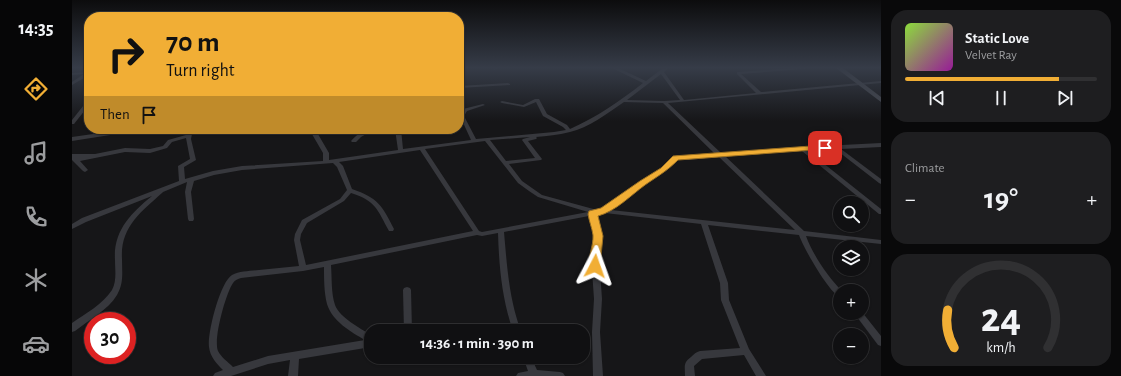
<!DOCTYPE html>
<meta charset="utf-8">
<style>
:root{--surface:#101012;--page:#1e1e20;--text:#f1f3f6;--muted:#9c9d9f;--line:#303032;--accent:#f1ae35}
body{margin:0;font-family:"Alegreya Sans",sans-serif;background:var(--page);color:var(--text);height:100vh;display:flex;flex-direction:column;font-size:15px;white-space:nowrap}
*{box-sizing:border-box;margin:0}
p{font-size:13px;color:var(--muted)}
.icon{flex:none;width:22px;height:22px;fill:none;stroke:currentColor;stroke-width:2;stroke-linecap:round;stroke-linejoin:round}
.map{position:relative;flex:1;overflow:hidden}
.side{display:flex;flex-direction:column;gap:10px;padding:10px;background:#09090a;width:240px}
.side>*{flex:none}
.guide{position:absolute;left:12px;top:12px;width:380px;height:122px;border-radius:16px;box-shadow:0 1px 3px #0004,0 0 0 1px var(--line);background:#f1ae35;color:#111;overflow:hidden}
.tools{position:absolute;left:761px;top:196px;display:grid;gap:8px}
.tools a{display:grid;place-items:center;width:36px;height:36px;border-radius:50%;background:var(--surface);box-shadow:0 1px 3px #0004,0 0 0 1px var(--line);font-size:20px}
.speed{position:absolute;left:12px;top:312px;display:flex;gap:8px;font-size:20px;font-weight:700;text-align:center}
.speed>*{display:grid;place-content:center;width:52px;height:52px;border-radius:50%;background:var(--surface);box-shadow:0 1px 3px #0004,0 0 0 1px var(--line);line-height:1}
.speed .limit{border:6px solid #d22;background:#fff;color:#111}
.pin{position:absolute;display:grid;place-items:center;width:34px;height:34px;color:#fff;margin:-17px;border-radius:8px;box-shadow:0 2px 6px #0006}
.me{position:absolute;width:44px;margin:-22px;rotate:4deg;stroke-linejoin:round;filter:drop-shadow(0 0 3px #0008)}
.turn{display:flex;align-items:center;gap:14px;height:84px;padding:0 16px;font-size:18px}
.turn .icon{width:52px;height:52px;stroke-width:2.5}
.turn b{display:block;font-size:28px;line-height:34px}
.then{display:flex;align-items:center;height:38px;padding:0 16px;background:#0003;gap:8px;font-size:15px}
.big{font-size:30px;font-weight:700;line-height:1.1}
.side .card{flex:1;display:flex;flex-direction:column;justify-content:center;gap:6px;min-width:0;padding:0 14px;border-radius:16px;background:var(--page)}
.side .dial{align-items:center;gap:0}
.dial svg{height:104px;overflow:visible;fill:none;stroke:var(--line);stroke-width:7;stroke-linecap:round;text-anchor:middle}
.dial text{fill:var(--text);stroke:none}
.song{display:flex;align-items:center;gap:12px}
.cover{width:48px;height:48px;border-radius:6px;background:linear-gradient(135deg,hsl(90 70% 55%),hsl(300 70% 35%))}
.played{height:4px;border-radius:2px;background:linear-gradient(90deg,var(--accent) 80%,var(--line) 80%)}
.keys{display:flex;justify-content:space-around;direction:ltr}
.heat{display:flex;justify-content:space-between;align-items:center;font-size:22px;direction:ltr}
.trip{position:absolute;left:292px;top:324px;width:226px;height:40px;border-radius:16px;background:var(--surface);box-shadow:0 1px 3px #0004,0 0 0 1px var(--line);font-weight:700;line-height:40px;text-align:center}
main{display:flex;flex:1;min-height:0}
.tab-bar{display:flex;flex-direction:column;width:72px;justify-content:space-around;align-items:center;background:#060607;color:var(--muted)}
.tab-bar .icon{width:28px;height:28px}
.tab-bar .selected{color:var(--accent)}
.tab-bar b{font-size:18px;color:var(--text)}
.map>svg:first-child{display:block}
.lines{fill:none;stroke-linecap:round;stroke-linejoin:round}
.street{fill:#37383d;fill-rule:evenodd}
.secondary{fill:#45474d;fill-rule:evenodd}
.route{fill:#f1ae35;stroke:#9d7122}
</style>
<main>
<nav class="tab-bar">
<b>14:35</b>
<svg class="icon selected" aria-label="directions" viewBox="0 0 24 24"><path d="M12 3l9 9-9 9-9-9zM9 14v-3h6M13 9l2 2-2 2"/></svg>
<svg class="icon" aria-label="music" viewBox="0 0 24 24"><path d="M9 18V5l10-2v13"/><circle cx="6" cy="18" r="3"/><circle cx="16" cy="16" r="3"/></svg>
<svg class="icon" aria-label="phone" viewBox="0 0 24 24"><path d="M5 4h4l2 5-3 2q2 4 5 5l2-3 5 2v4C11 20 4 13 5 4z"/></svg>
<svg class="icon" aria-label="climate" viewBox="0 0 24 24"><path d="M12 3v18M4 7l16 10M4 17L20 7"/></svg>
<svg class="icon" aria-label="car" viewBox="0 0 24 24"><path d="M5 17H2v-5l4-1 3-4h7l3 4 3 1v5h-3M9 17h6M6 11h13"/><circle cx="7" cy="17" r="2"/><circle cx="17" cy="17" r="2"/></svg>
</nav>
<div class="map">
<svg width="809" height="376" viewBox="0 0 809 376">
<rect width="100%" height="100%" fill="#161618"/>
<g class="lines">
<g class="street">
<path d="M 421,68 L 426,68 L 423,70 L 422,70 Z"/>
<path d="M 540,68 L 546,68 L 574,81 L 591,68 L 596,68 L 592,72 L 612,100 L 684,93 L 665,74 L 665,72 L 666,72 L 718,68 L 745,68 L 669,74 L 689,92 L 809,81 L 809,83 L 596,103 L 649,153 L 731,147 L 809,143 L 809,147 L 769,149 L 809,179 L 809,184 L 807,183 L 763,149 L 736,151 L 809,209 L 809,214 L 807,214 L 730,151 L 653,156 L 732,231 L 809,240 L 809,244 L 734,236 C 741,255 756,277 770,291 L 768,291 L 768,297 C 757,293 731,247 727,235 L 636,225 L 656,283 L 657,300 L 677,349 L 694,376 L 684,376 L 672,355 L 630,359 L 622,366 L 623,376 L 613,376 C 613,366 611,363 619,357 C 622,354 624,352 628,351 L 668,348 L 649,300 L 648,283 L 629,224 L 533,213 L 523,215 L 529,236 L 527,256 L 530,299 L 528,332 L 531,376 L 521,376 L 520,332 L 522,299 L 519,256 L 523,236 L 517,216 L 432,232 C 435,266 437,299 449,331 L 441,331 C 430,299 427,267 426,233 L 410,236 L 405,235 L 259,265 C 260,278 259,293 263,305 C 268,318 288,328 299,335 L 299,347 L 227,359 L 226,376 L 216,376 L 218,360 L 196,364 L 159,376 L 141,376 L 143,373 L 151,370 C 145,364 138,357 137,347 C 135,334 148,282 160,275 C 168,271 178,271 187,270 C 200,269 214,267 227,266 L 222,240 L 223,234 L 230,220 L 268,199 L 275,190 L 265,167 L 261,163 L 170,170 L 142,175 L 122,181 L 119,192 L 122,219 L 121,221 L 117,221 L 116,219 L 113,192 L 115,182 L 91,192 L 90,193 C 69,212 48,227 50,259 C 50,272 52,283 45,295 C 36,310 17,320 3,331 L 0,332 L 0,323 C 13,314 31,304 40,290 C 45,281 43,269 43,260 C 41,231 59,213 80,196 L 14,222 L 0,229 L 0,224 L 10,218 L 107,181 L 106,166 L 118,159 L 114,138 L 100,142 L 95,148 L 78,153 L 53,152 L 8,161 L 16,170 L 13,172 L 11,171 L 0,160 L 0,154 L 23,154 L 53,148 L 78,149 L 91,146 L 96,140 L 114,135 L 115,129 L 121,129 L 119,139 L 124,160 L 112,167 L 113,179 L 141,171 L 170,166 L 251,161 L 251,153 L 237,129 L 243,129 L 257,153 L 257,160 L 326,150 L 323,129 L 329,129 L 331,149 L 399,140 L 388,116 L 389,113 L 387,110 L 387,104 L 389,104 L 391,109 L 411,104 L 413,105 L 395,111 L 392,116 L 404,139 L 482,132 L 494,130 L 491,127 L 471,116 L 464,102 L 452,107 L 430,103 L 428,102 L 430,101 L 451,105 L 463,99 L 467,99 L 475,114 L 495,125 L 498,129 C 525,117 548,101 571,83 ZM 589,74 L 608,100 L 592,101 L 555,100 ZM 552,102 L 591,103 L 643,154 L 616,156 L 605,155 L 590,169 L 569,182 L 531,209 L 525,210 L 470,195 L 450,181 L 437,164 L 469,160 L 470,159 L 456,141 L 464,139 L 465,138 L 464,137 C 475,136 486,135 498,132 C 516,128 536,113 552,102 ZM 458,137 L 451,139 L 450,140 L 463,158 L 434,161 L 418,140 ZM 413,141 L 446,183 L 457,191 L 466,197 L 516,212 L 410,232 L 407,231 L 353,149 ZM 348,150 L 401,231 L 234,265 L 228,240 L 229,234 L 235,223 L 272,201 L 279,193 C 304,201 305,209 317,231 L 321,231 L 322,229 C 310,205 306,198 280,189 L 271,166 L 267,162 ZM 647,157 L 723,230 L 539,210 L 573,184 L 594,171 L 608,158 L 616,160 ZM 252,267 C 252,279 252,292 255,304 C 260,321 279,332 293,340 L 196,356 L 161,367 C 156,362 149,357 146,351 C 141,339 154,293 161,283 C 163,280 166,279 169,278 L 231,271 Z"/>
<path d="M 17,72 L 17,75 L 0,85 L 0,82 L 12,74 L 0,75 L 0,73 Z"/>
<path d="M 436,83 L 438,84 L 438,85 L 387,88 L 387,86 Z"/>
<path d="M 15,101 L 17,101 L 17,105 L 2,124 L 0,124 L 0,120 Z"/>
<path d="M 296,129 L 303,129 L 289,137 L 284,142 L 280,142 L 279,141 C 284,135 290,132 296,129 Z"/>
<path d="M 49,130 L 51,131 L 51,133 L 0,141 L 0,137 Z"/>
<path d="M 335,287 L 338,288 L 339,290 L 340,331 L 332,331 L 331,290 L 332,288 Z"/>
<path d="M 790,312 L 809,336 L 809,346 L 806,345 L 782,313 L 790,313 Z"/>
<path d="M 451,357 L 459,357 L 465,370 L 488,372 L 491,373 L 493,376 L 444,376 L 446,373 L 456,371 Z"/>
</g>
<path class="secondary" d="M 764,68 L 771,68 L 809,97 L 809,102 Z"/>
</g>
<linearGradient id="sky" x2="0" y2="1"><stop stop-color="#0c0c0d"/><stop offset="0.56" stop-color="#363c48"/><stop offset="1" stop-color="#363c48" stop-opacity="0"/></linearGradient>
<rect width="809" height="121" fill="url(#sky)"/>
<path class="route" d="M 753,145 L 757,148 L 755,149 L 606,160 C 595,171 586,176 573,185 C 558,196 544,211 526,216 L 531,236 L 529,256 L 529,266 L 527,269 L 523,271 L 519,269 C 514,259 522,246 521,235 C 520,228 517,221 516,214 L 517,211 L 529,208 L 568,181 L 589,168 L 601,156 Z"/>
</svg>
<div class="tools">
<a><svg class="icon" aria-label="search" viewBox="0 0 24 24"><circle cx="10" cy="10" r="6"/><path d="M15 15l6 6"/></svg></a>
<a><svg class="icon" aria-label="layers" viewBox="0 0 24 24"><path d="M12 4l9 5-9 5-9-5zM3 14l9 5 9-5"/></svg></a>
<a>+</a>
<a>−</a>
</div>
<div class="speed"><div class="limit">30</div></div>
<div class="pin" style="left:753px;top:148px;background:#d93025"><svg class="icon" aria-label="arrive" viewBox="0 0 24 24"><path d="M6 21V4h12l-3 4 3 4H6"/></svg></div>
<svg class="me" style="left:523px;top:266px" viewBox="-20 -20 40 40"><path d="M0-17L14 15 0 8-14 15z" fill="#f1ae35" stroke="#fff" stroke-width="4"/></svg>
<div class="trip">14:36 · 1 min · 390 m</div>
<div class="guide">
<div class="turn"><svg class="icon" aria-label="right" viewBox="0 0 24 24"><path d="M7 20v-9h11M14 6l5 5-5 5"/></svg><div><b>70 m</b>Turn right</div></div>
<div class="then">Then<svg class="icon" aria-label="arrive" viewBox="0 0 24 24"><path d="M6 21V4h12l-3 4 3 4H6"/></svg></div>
</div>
</div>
<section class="side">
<div class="card">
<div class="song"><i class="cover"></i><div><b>Static Love</b><p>Velvet Ray</p></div></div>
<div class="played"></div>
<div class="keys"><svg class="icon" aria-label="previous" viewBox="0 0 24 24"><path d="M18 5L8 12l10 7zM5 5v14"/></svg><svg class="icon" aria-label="pause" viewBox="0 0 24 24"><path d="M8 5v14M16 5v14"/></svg><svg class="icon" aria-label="next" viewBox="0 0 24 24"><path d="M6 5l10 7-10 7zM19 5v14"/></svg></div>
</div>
<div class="card"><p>Climate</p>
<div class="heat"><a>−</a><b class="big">19°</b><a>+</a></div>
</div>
<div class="card dial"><svg viewBox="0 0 100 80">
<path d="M14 69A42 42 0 1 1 86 69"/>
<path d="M14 69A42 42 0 0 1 9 40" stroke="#f1ae35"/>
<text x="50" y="56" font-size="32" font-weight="700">24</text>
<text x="50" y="72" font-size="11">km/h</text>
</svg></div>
</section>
</main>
